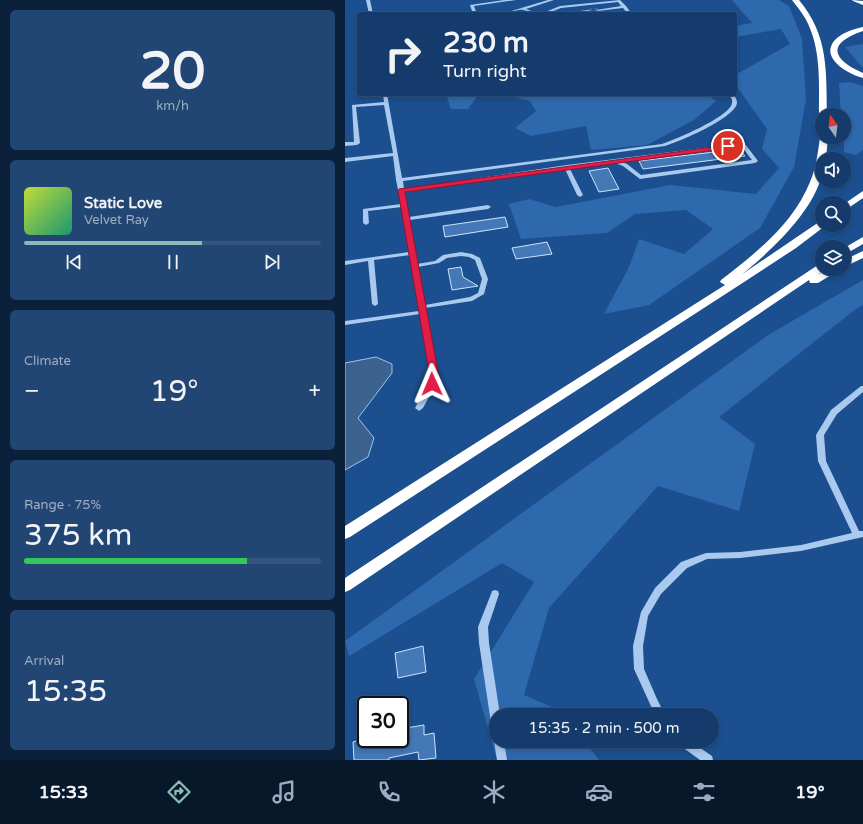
<!DOCTYPE html>
<meta charset="utf-8">
<style>
:root{--surface:#143b6b;--page:#214673;--text:#f1f3f6;--muted:#9dadc1;--line:#33557e;--accent:#8bbbb9}
body{margin:0;font-family:"Varela Round",sans-serif;background:var(--page);color:var(--text);height:100vh;display:flex;flex-direction:column;font-size:15px;white-space:nowrap}
*{box-sizing:border-box;margin:0}
p{font-size:13px;color:var(--muted)}
.icon{flex:none;width:22px;height:22px;fill:none;stroke:currentColor;stroke-width:2;stroke-linecap:round;stroke-linejoin:round}
.map{position:relative;flex:1;overflow:hidden}
.panel{display:flex;flex-direction:column;gap:10px;padding:10px;background:#0b203b;width:345px}
.panel>*{flex:none}
.guide{position:absolute;left:12px;top:12px;width:380px;height:84px;border-radius:4px;box-shadow:0 2px 6px #0003,0 0 0 1px var(--line);background:#143b6b;color:var(--text);overflow:hidden}
.needle{width:26px;rotate:346deg}
.tools{position:absolute;left:470px;top:108px;display:grid;gap:8px}
.tools a{display:grid;place-items:center;width:36px;height:36px;border-radius:50%;background:var(--surface);box-shadow:0 2px 6px #0003,0 0 0 1px var(--line);font-size:20px}
.speed{position:absolute;left:12px;top:696px;display:flex;gap:8px;font-size:20px;font-weight:700;text-align:center}
.speed>*{display:grid;place-content:center;width:52px;height:52px;border-radius:50%;background:var(--surface);box-shadow:0 2px 6px #0003,0 0 0 1px var(--line);line-height:1}
.speed .limit{border:2px solid #111;border-radius:6px;background:#fff;color:#111}
.pin{position:absolute;display:grid;place-items:center;width:34px;height:34px;color:#fff;margin:-17px;border:2px solid #fff;border-radius:50%;box-shadow:0 1px 4px #0007}
.me{position:absolute;width:44px;margin:-22px;rotate:359deg;stroke-linejoin:round;filter:drop-shadow(0 0 3px #0008)}
.turn{display:flex;align-items:center;gap:14px;height:84px;padding:0 20px;font-size:18px}
.turn .icon{width:52px;height:52px;stroke-width:2.5}
.turn b{display:block;font-size:28px;line-height:34px}
.big{font-size:30px;font-weight:600;line-height:1.1}
.panel .tile{flex:1;display:flex;flex-direction:column;justify-content:center;gap:6px;min-width:0;padding:0 14px;border-radius:6px;background:var(--page)}
.panel .dial{align-items:center;gap:0}
.dial b{font-size:52px;line-height:1}
.song{display:flex;align-items:center;gap:12px}
.cover{width:48px;height:48px;border-radius:6px;background:linear-gradient(135deg,hsl(70 70% 55%),hsl(160 70% 35%))}
.played{height:4px;border-radius:2px;background:linear-gradient(90deg,var(--accent) 60%,var(--line) 60%)}
.keys{display:flex;justify-content:space-around;direction:ltr}
.heat{display:flex;justify-content:space-between;align-items:center;font-size:22px;direction:ltr}
.charge{height:6px;border-radius:3px;background:linear-gradient(90deg,#34c759 75%,var(--line) 0)}
.trip{position:absolute;left:144px;top:708px;width:230px;height:40px;border-radius:20px;background:var(--surface);box-shadow:0 2px 6px #0003,0 0 0 1px var(--line);font-weight:600;line-height:40px;text-align:center}
.dock{display:flex;height:64px;justify-content:space-around;align-items:center;background:#08182b;color:var(--muted)}
.dock .icon{width:28px;height:28px}
.dock .on{color:var(--accent)}
.dock b{font-size:18px;color:var(--text)}
main{display:flex;flex:1;min-height:0}
.map>svg:first-child{display:block}
.green{fill:#2e69ad}
.water{fill:#3c6290;stroke:#9cc4f0}
.building{fill:#4478b7;stroke:#cfe3fa}
.lines{fill:none;stroke-linecap:round;stroke-linejoin:round}
.minor-tunnel{stroke:#3d69a0;stroke-width:4.5;stroke-dasharray:4.5 2;stroke-linecap:butt}
.minor{fill:#a9c9ee;fill-rule:evenodd}
.highway{fill:#fff;fill-rule:evenodd}
.route{fill:#e11d48;stroke:#92132f}
</style>
<main>
<section class="panel">
<div class="tile dial"><b>20</b><p>km/h</p></div>
<div class="tile">
<div class="song"><i class="cover"></i><div><b>Static Love</b><p>Velvet Ray</p></div></div>
<div class="played"></div>
<div class="keys"><svg class="icon" aria-label="previous" viewBox="0 0 24 24"><path d="M18 5L8 12l10 7zM5 5v14"/></svg><svg class="icon" aria-label="pause" viewBox="0 0 24 24"><path d="M8 5v14M16 5v14"/></svg><svg class="icon" aria-label="next" viewBox="0 0 24 24"><path d="M6 5l10 7-10 7zM19 5v14"/></svg></div>
</div>
<div class="tile"><p>Climate</p>
<div class="heat"><a>−</a><b class="big">19°</b><a>+</a></div>
</div>
<div class="tile"><p>Range · 75%</p><b class="big">375 km</b><div class="charge"></div></div>
<div class="tile"><p>Arrival</p><b class="big">15:35</b></div>
</section>
<div class="map">
<svg width="518" height="760" viewBox="0 0 518 760">
<rect width="100%" height="100%" fill="#1b4f8f"/>
<g class="green">
<path d="M 387,0 L 434,0 L 444,6 L 457,39 L 461,99 L 449,167 L 415,228 L 304,305 L 259,314 L 284,267 L 294,239 L 339,254 L 368,229 L 341,210 L 290,214 L 262,233 L 176,239 L 164,204 L 184,199 L 211,207 L 325,185 L 411,194 L 434,168 L 417,149 L 422,129 L 390,84 L 390,75 L 445,44 L 436,29 L 390,37 L 390,26 L 407,23 Z"/>
<path d="M 518,44 L 518,67 L 516,66 L 500,47 Z"/>
<path d="M 505,82 L 518,86 L 518,150 L 511,155 L 499,152 L 499,115 L 496,115 L 494,83 Z"/>
<path d="M 101,94 L 134,94 L 123,109 L 106,109 Z"/>
<path d="M 159,94 L 362,94 L 371,101 L 349,120 L 302,145 L 246,150 L 241,126 L 186,136 L 170,128 L 191,111 L 185,101 Z"/>
<path d="M 518,280 L 518,305 L 511,309 L 374,417 L 410,444 L 394,511 L 313,486 L 204,608 L 179,695 L 216,711 L 219,715 L 151,715 L 151,741 L 239,741 L 254,760 L 152,760 L 129,679 L 189,582 L 157,563 L 4,656 L 0,641 L 423,335 Z"/>
</g>
<path class="water" d="M 31,357 L 47,364 L 47,373 L 13,418 L 29,438 L 23,457 L 0,470 L 0,363 Z"/>
<g class="building">
<path d="M 394,149 L 400,156 L 298,169 L 294,161 Z"/>
<path d="M 263,168 L 274,189 L 254,192 L 244,171 Z"/>
<path d="M 160,217 L 163,227 L 100,237 L 98,226 Z"/>
<path d="M 202,242 L 207,254 L 171,259 L 167,248 Z"/>
<path d="M 116,267 L 118,277 L 133,286 L 107,290 L 103,269 Z"/>
<path d="M 78,646 L 81,672 L 53,678 L 50,653 Z"/>
<path d="M 79,725 L 79,735 L 89,733 L 91,758 L 74,760 L 73,752 L 44,758 L 44,760 L 9,760 L 8,742 L 17,739 L 34,739 L 34,746 L 55,740 L 55,729 Z"/>
</g>
<g class="lines">
<path class="minor-tunnel" d="M 243,11 L 253,10"/>
<g class="minor">
<path d="M 21,0 L 25,0 L 28,14 L 24,14 Z"/>
<path d="M 159,0 L 171,0 L 129,6 L 132,14 L 128,14 L 125,5 Z"/>
<path d="M 203,0 L 209,0 L 181,9 L 194,14 C 188,14 184,11 178,10 C 173,9 163,14 156,14 Z"/>
<path d="M 275,0 L 281,6 L 287,14 L 283,14 L 278,8 L 253,11 L 251,10 L 276,6 L 273,2 L 216,8 L 201,14 L 195,14 L 215,6 Z"/>
<path d="M 243,10 L 245,11 L 244,12 L 227,14 L 215,14 L 217,13 Z"/>
<path d="M 38,94 L 42,94 L 57,178 L 317,144 C 330,140 386,116 387,103 C 388,99 385,97 384,94 L 388,94 C 390,97 392,99 392,103 C 390,118 334,142 320,146 L 58,181 L 59,189 L 222,165 L 398,143 L 400,144 L 413,161 L 410,163 L 295,179 L 278,166 L 270,163 L 225,169 L 238,195 L 235,197 L 232,195 L 220,169 L 60,192 L 64,217 L 143,205 L 146,207 L 143,209 L 65,220 L 72,264 L 90,261 L 98,255 L 116,252 L 127,254 L 135,258 L 143,279 L 139,294 L 127,301 L 80,308 L 92,377 L 91,384 L 78,408 L 74,411 L 70,408 L 83,384 L 86,377 L 75,314 L 0,325 L 0,321 L 74,311 L 65,255 L 29,260 L 33,304 L 30,306 L 27,304 L 23,261 L 0,265 L 0,261 L 64,252 L 57,207 L 23,211 L 24,223 L 21,225 L 18,223 L 18,209 L 56,204 L 51,180 L 48,156 L 0,162 L 0,158 L 48,153 L 39,105 L 11,107 L 15,143 L 12,145 L 0,146 L 0,142 L 9,142 L 7,105 L 39,102 ZM 397,147 L 407,160 L 296,175 L 282,164 L 277,162 ZM 116,256 L 124,257 L 130,260 L 137,279 L 133,293 L 125,297 L 80,305 L 73,267 L 94,263 L 102,258 Z"/>
<path d="M 516,386 L 518,386 L 518,392 L 492,414 L 479,435 L 481,461 L 514,531 L 518,531 L 518,537 L 456,551 L 395,558 L 362,559 L 342,568 L 316,594 L 303,616 L 298,646 L 299,669 L 312,699 L 320,715 L 310,715 L 289,669 L 288,646 L 296,612 L 310,588 L 336,562 L 361,553 L 395,552 L 456,545 L 507,533 L 473,461 L 471,435 L 486,410 Z"/>
<path d="M 150,590 L 153,591 L 154,594 L 143,627 L 144,643 L 155,715 L 151,715 L 151,728 L 148,726 L 146,723 L 134,643 L 133,627 L 146,594 L 147,591 Z"/>
<path d="M 151,737 L 151,741 L 159,741 L 162,760 L 152,760 L 149,741 Z"/>
<path d="M 332,741 L 345,741 L 367,756 L 368,760 L 355,760 L 333,744 Z"/>
</g>
<g class="highway">
<path d="M 447,0 L 454,0 C 484,36 481,71 482,115 L 477,115 L 477,117 L 474,115 C 474,86 476,53 464,26 C 460,16 453,8 447,0 Z"/>
<path d="M 507,0 L 518,1 L 518,5 L 508,1 Z"/>
<path d="M 518,27 L 518,31 C 482,43 486,59 518,73 L 518,78 C 502,74 472,56 492,38 C 499,32 509,29 518,27 Z"/>
<path d="M 477,135 L 477,137 L 483,137 L 481,159 L 477,159 C 477,164 478,170 477,174 C 469,211 425,252 396,275 L 474,222 L 477,221 L 477,225 L 481,225 L 480,226 L 451,248 L 396,284 L 5,537 L 0,539 L 0,526 L 380,285 L 375,282 L 376,280 C 411,253 448,224 465,182 C 471,168 473,152 475,137 Z"/>
<path d="M 518,191 L 518,198 L 499,211 L 499,204 Z"/>
<path d="M 518,237 L 518,244 L 499,255 L 499,248 Z"/>
<path d="M 518,251 L 518,258 L 499,267 L 499,260 Z"/>
<path d="M 477,264 L 477,269 L 481,269 L 472,275 L 483,269 L 496,269 L 473,283 L 465,283 L 464,280 L 5,590 L 0,592 L 0,578 L 473,265 Z"/>
</g>
</g>
<path class="route" d="M 383,145 L 386,146 L 385,148 L 60,192 L 94,377 L 91,386 L 84,386 L 83,384 L 85,377 L 53,191 L 54,189 Z"/>
</svg>
<div class="tools">
<a><svg class="needle" viewBox="-14 -14 28 28"><path d="M0-13l5 13h-10z" fill="#e53935"/><path d="M0 13l5-13h-10z" fill="#9dadc1"/></svg></a>
<a><svg class="icon" aria-label="sound" viewBox="0 0 24 24"><path d="M4 9h4l5-4v14l-5-4H4zM17 9q2 3 0 6"/></svg></a>
<a><svg class="icon" aria-label="search" viewBox="0 0 24 24"><circle cx="10" cy="10" r="6"/><path d="M15 15l6 6"/></svg></a>
<a><svg class="icon" aria-label="layers" viewBox="0 0 24 24"><path d="M12 4l9 5-9 5-9-5zM3 14l9 5 9-5"/></svg></a>
</div>
<div class="speed"><div class="limit">30</div></div>
<div class="pin" style="left:383px;top:146px;background:#d93025"><svg class="icon" aria-label="arrive" viewBox="0 0 24 24"><path d="M6 21V4h12l-3 4 3 4H6"/></svg></div>
<svg class="me" style="left:87px;top:384px" viewBox="-20 -20 40 40"><path d="M0-17L14 15 0 8-14 15z" fill="#e11d48" stroke="#fff" stroke-width="4"/></svg>
<div class="trip">15:35 · 2 min · 500 m</div>
<div class="guide">
<div class="turn"><svg class="icon" aria-label="right" viewBox="0 0 24 24"><path d="M7 20v-9h11M14 6l5 5-5 5"/></svg><div><b>230 m</b>Turn right</div></div>
</div>
</div>
</main>
<nav class="dock">
<b>15:33</b>
<svg class="icon on" aria-label="directions" viewBox="0 0 24 24"><path d="M12 3l9 9-9 9-9-9zM9 14v-3h6M13 9l2 2-2 2"/></svg>
<svg class="icon" aria-label="music" viewBox="0 0 24 24"><path d="M9 18V5l10-2v13"/><circle cx="6" cy="18" r="3"/><circle cx="16" cy="16" r="3"/></svg>
<svg class="icon" aria-label="phone" viewBox="0 0 24 24"><path d="M5 4h4l2 5-3 2q2 4 5 5l2-3 5 2v4C11 20 4 13 5 4z"/></svg>
<svg class="icon" aria-label="climate" viewBox="0 0 24 24"><path d="M12 3v18M4 7l16 10M4 17L20 7"/></svg>
<svg class="icon" aria-label="car" viewBox="0 0 24 24"><path d="M5 17H2v-5l4-1 3-4h7l3 4 3 1v5h-3M9 17h6M6 11h13"/><circle cx="7" cy="17" r="2"/><circle cx="17" cy="17" r="2"/></svg>
<svg class="icon" aria-label="filters" viewBox="0 0 24 24"><path d="M4 7h16M4 17h16"/><circle cx="9" cy="7" r="2"/><circle cx="15" cy="17" r="2"/></svg>
<b>19°</b>
</nav>
